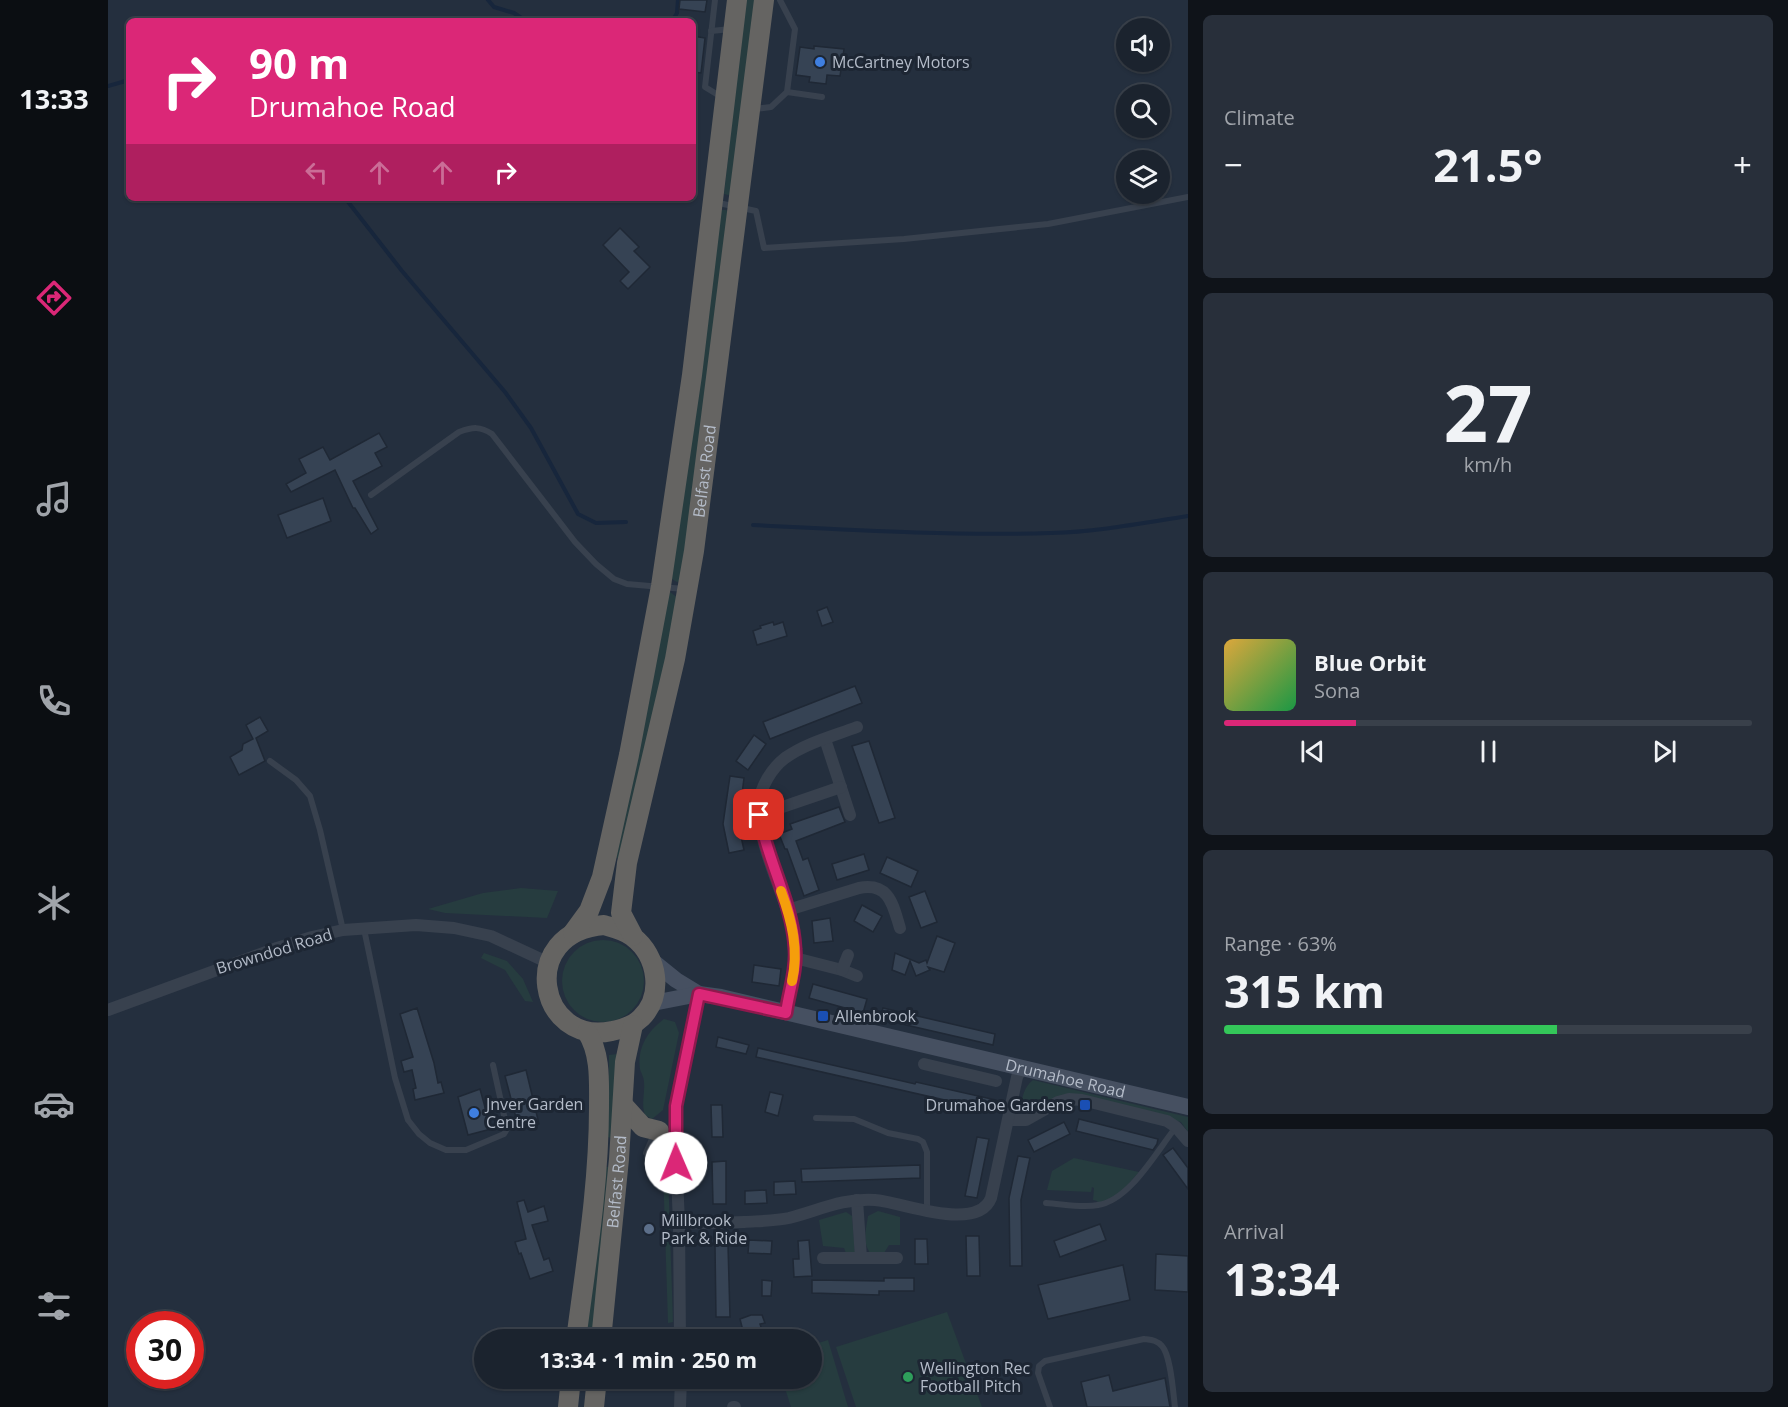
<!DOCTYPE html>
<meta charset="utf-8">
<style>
:root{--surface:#1b232e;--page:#282f3a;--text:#f1f3f6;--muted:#a0a4aa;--line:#39404a;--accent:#db2777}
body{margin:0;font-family:"Open Sans",sans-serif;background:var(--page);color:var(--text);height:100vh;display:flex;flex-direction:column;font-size:22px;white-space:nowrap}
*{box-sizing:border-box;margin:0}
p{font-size:20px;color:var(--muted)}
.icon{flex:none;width:33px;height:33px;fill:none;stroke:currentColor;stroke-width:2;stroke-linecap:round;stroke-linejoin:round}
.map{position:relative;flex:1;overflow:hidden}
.panel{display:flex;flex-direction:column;gap:15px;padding:15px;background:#0f1319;width:600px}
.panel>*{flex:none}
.guide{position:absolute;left:18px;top:18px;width:570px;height:183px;border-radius:9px;box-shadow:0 2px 4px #0004,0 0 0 2px var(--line);background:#db2777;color:#fff;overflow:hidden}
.fabs{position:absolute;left:1008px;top:18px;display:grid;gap:12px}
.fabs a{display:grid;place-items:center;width:54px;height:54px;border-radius:50%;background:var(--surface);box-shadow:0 2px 4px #0004,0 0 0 2px var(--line);font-size:30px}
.speed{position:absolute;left:18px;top:1311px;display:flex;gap:12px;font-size:30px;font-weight:700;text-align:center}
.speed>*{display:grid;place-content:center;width:78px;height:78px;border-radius:50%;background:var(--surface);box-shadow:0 2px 4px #0004,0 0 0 2px var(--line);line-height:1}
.speed .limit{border:9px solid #d22;background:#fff;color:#111}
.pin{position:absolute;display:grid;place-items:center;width:51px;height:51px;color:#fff;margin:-26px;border-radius:12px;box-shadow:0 3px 9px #0006}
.me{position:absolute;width:66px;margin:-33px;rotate:359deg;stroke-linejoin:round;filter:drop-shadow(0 0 4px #0008)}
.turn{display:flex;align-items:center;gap:21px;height:126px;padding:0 24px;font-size:27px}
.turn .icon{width:78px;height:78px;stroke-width:2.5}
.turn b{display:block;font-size:42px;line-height:51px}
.lanes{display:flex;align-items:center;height:57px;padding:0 24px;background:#0003;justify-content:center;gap:30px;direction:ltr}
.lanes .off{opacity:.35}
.big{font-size:45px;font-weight:700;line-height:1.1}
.panel .tile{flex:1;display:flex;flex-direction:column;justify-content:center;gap:9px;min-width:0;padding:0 21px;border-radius:9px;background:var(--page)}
.panel .dial{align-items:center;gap:0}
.dial b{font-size:78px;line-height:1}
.song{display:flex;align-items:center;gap:18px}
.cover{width:72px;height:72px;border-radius:9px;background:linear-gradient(135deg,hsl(40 70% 55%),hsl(140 70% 35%))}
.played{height:6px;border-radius:3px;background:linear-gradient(90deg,var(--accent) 25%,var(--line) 25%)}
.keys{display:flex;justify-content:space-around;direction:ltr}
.heat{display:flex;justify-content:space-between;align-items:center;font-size:33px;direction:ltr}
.charge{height:9px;border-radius:4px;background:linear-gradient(90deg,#34c759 63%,var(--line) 0)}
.trip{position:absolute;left:366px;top:1329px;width:348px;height:60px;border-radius:30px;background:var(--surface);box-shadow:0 2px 4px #0004,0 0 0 2px var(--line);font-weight:700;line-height:60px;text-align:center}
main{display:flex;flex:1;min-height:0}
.menu{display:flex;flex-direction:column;width:108px;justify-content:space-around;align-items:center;background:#0b0e12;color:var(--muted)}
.menu .icon{width:42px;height:42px}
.menu .current{color:var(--accent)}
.menu b{font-size:27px;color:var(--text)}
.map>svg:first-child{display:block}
.green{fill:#263c3f}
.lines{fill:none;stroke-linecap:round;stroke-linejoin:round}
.stream{stroke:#17263c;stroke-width:4}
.building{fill:#364354;stroke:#1f2835;stroke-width:1.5}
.service{stroke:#38414e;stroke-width:6}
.minor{stroke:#38414e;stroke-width:12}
.secondary{stroke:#465061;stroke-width:16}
.trunk{stroke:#656462;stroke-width:20}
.route-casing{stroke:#8e194d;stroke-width:15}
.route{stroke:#db2777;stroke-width:10}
.slow{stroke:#f59e0b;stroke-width:10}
.shop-dot{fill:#3f7fe0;stroke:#1d2633;stroke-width:2}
.transit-dot{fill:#1a4fb4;stroke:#1d2633;stroke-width:2}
.service-dot{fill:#5c6f8a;stroke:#1d2633;stroke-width:2}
.leisure-dot{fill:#2e9e5b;stroke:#1d2633;stroke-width:2}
.labels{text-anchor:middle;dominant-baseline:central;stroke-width:6;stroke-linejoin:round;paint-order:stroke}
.poi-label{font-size:16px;fill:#b4bcc9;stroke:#1d2633;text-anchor:start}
.street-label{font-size:16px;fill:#b4bcc9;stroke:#1d2633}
</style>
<main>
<nav class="menu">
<b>13:33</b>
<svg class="icon current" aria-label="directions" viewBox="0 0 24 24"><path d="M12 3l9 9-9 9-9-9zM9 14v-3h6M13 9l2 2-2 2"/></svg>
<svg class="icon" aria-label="music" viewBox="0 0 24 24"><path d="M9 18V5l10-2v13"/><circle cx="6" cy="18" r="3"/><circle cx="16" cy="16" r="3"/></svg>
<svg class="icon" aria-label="phone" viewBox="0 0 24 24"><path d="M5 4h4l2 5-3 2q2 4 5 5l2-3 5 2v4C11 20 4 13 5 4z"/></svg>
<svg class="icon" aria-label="climate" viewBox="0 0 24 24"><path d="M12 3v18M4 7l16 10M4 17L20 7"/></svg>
<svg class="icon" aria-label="car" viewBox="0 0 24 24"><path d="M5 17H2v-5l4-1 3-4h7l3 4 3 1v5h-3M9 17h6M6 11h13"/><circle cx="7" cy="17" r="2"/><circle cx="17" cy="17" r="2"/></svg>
<svg class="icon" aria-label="filters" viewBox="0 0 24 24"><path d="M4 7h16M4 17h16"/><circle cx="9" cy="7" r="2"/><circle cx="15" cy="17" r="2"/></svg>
</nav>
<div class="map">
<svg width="1080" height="1407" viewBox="0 0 1080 1407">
<rect width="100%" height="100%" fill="#242f3e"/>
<g class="green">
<path d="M 637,0 L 650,0 L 625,193 L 620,195 L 616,194 Z"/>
<path d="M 613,210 L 618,210 L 624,215 L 574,580 L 569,582 L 562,578 Z"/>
<path d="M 562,592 L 570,598 L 560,652 L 511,858 L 506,858 L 558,599 Z"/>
<path d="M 413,888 L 450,891 L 439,918 L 337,913 L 320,909 L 375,893 Z"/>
<circle cx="495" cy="981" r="41"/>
<path d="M 376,953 L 399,961 L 415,979 L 425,1002 L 417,1001 L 397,970 L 373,958 Z"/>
<path d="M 556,1019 L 567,1022 L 571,1033 L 555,1110 L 544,1119 L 537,1115 C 533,1104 537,1094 536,1082 C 536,1077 533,1073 532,1069 C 529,1047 540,1031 556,1019 Z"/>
<path d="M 509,1054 L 505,1139 L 500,1137 L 501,1055 Z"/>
<path d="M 925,1080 L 1080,1117 L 1080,1132 L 1073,1122 L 965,1096 L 924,1112 L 918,1112 L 913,1107 C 914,1097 916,1087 925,1080 Z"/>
<path d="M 966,1158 L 1031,1172 L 1010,1196 L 990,1203 L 989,1201 L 985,1200 L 986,1188 L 984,1187 L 983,1192 L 939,1190 L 944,1171 Z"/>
<path d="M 497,1167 L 503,1167 L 485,1339 L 475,1340 Z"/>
<path d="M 555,1169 L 560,1170 L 565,1322 L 560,1323 Z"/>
<path d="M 770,1211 L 792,1217 L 792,1245 L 781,1245 L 776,1253 L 763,1254 C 754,1243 758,1230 760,1216 Z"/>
<path d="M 738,1212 L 744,1216 L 747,1252 L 739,1256 L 736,1248 L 715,1246 L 711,1220 Z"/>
<path d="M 839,1312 L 874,1407 L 748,1407 L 728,1347 Z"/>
<path d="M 720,1340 L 740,1407 L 683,1407 L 674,1379 L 704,1378 L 704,1345 Z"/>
</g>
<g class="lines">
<g class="stream">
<path d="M 380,0 L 386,7 L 406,13 L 418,21"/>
<path d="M 564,21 L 569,13 L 570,0"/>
<path d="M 0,86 L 21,80"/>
<path d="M 237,198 L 294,271 L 397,392 L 423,428 L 470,514 L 488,523 L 518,522"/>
<path d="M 645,525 C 744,530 844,536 943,533 C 989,532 1035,523 1080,516"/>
</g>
</g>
<g class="building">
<path d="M 572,0 L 599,0 L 597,12 L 571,9 Z"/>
<path d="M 585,36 L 597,38 L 593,73 L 585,72 Z"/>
<path d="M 706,46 L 736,49 L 732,76 L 719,75 L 718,84 L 701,82 L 702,77 L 688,75 L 692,47 L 706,49 Z"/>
<path d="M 512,228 L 531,247 L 526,251 L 542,267 L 520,289 L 512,281 L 521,272 L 495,245 Z"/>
<path d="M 271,433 L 279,447 L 267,453 L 274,466 L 245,481 L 270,529 L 263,534 L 247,508 L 245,508 L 227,470 L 183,492 L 178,484 L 198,473 L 191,459 L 215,447 L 222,460 Z"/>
<path d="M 215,498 L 223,521 L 179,538 L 170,515 Z"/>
<path d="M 719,607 L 725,622 L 714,626 L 709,611 Z"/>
<path d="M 665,622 L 666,625 L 675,622 L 679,636 L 649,645 L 645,631 L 653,628 L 652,626 Z"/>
<path d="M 747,686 L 754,703 L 662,739 L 655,722 Z"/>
<path d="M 152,717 L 160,731 L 148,738 L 157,761 L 131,775 L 122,757 L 134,750 L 135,744 L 145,739 L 138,725 Z"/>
<path d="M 646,735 L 658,744 L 640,770 L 628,761 Z"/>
<path d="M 761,741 L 787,818 L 771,823 L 744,746 Z"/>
<path d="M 622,776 L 636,778 L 632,810 L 627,809 L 636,850 L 621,853 L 615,824 Z"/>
<path d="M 731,807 L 737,822 L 688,841 L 695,860 L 700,858 L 711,890 L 696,896 L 679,849 L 677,849 L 671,834 L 684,829 L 682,824 Z"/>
<path d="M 756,854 L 761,870 L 729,880 L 724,864 Z"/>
<path d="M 779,857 L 810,871 L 803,887 L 772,873 Z"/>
<path d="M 817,891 L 829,922 L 813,928 L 801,897 Z"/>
<path d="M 754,905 L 774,916 L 765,932 L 746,921 Z"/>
<path d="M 722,918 L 725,941 L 706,943 L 704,921 Z"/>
<path d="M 829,936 L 847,943 L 836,972 L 820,967 L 822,970 L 808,976 L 802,961 L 797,975 L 784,970 L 787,953 L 811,963 L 818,960 L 819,963 Z"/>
<path d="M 646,965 L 673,969 L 671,986 L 644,982 Z"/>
<path d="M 705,984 L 759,999 L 755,1013 L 701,998 Z"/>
<path d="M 309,1008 L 326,1063 L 330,1083 L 333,1082 L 336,1093 L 307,1100 L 305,1089 L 308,1088 L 304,1070 L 296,1072 L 293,1061 L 305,1057 L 292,1014 Z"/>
<path d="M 775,1008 L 887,1034 L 885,1045 L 772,1019 Z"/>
<path d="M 610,1037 L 641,1045 L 638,1054 L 608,1047 Z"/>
<path d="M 650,1048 L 807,1084 L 808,1082 L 888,1100 L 885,1111 L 648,1057 Z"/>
<path d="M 418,1070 L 431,1124 L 411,1129 L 397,1076 Z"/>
<path d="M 372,1089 L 383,1129 L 360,1135 L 350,1097 Z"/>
<path d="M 662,1092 L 675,1095 L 670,1116 L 657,1112 Z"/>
<path d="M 603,1105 L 614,1105 L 615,1137 L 604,1137 Z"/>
<path d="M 971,1119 L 1050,1139 L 1049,1144 L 1045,1150 L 968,1131 Z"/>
<path d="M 956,1122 L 962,1134 L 926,1152 L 920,1140 Z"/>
<path d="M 869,1137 L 881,1139 L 869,1198 L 857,1196 Z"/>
<path d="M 1065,1148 L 1080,1168 L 1080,1189 L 1055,1155 Z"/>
<path d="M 910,1156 L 922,1158 L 913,1200 L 914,1266 L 902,1266 L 901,1198 Z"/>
<path d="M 618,1161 L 618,1204 L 605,1204 L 604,1162 Z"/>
<path d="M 812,1165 L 812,1178 L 694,1182 L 693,1169 Z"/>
<path d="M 687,1181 L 688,1194 L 666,1195 L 666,1182 Z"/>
<path d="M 658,1190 L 659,1203 L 637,1204 L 637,1191 Z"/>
<path d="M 416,1200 L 420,1212 L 436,1206 L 440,1221 L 424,1225 L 436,1260 L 441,1258 L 445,1271 L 422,1279 L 413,1253 L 411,1254 L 407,1242 L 418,1239 L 409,1202 Z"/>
<path d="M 992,1224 L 998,1240 L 952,1257 L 946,1241 Z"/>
<path d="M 858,1236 L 871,1236 L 872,1276 L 859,1276 Z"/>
<path d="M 807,1239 L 819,1239 L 820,1264 L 807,1264 Z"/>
<path d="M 641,1240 L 664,1241 L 663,1254 L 640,1253 Z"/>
<path d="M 701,1240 L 704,1276 L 686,1277 L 685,1259 L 691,1259 L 690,1241 Z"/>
<path d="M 607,1245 L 620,1245 L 622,1317 L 608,1317 Z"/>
<path d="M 1048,1254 L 1080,1256 L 1080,1292 L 1047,1290 Z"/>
<path d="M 1015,1265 L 1022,1300 L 940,1319 L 930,1285 Z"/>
<path d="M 776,1278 L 806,1278 L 806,1291 L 771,1291 L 771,1295 L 704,1293 L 704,1280 L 776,1281 Z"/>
<path d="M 654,1280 L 664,1281 L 663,1296 L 654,1296 Z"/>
<path d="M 643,1315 L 654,1315 L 657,1323 L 652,1324 L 655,1333 L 637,1339 L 632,1319 Z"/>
<path d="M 1001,1375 L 1005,1391 L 1057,1378 L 1062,1407 L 979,1407 L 973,1382 Z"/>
</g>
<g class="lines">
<g class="service">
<path d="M 607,0 L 597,87 L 615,98"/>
<path d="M 603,31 L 623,29"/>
<path d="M 679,92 L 714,97"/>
<path d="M 647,109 L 663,107 L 679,92 L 687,29 L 672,0"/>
<path d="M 606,202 L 648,211 L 656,248 L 796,239 L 940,224 L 1080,197"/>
<path d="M 263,495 L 351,432 C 365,427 372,426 384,434 L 467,542 L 488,564 L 506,579 L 519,584 L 576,589"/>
<path d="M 162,761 L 188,780 L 202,796 L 212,830 L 235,930"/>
<path d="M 256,929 L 287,1078 L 300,1120 L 311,1134 L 322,1143 L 338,1150 L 358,1150 L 396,1134 L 399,1129 L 385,1065"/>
<path d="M 708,1118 L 746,1119 L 780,1133 L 810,1139 L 815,1142 L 819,1152 L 819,1211"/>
<path d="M 538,1153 L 544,1139 L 549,1133"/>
<path d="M 938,1203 C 955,1204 974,1208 990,1205 C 1022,1200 1048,1152 1068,1127"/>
<path d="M 546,1332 L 572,1333"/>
<path d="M 649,1340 L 670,1335"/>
<path d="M 942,1407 L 930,1373 L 931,1366 L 937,1361 L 1036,1339 C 1043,1340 1049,1340 1054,1346 C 1063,1356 1065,1392 1067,1407"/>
</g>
<g class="minor">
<path d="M 717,739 L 742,815"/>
<path d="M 651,815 L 733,787"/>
<path d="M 680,910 L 751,888 C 782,882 785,906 792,928"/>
<path d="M 687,958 L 734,970 L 749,976"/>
<path d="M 734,970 L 740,955"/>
<path d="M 0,1010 L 169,948 L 204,937 L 235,930 L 308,925 L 346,928 L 383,936 L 441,963"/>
<path d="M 678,1013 C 681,990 690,968 687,945 C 682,900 648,847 651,804 C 652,787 664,768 677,758 C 698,743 725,736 749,727"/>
<path d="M 816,1064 L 888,1081"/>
<path d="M 901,1120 L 918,1120 L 950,1102 L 961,1099 L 974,1100 L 1059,1121 L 1068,1127 L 1080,1141"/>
<path d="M 749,1200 L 753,1258"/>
<path d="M 571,1223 C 592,1224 614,1223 636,1222 C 651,1221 667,1221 681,1218 C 712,1210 734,1198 767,1200 C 794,1202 869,1233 883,1198 L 909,1077 L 913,1069"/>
<path d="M 715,1258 L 789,1258"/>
<path d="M 572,1340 L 571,1223 L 567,1131 L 569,1106 L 591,994"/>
<path d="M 572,1407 L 573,1378"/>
<path d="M 625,1407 L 627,1407"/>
</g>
<g class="secondary">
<path d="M 542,959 L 568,980 L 591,994"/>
<path id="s1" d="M 545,1003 L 591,994 L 613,997 L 1080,1107"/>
</g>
<g class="trunk">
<path d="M 496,925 C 506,928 517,930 525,937 C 550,956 556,996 533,1018 C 525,1026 515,1029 504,1031 C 430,1047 408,932 496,925 Z"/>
<path d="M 465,933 L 481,911 L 494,877 L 521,755 L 553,586 L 584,375 L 629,0"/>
<path id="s2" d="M 525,936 L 513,913 L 519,863 L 567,659 L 586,551 L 656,0"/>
<path d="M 515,1105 L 535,1127 L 551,1131"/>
<path d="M 468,1340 C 478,1263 491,1185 491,1107 C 491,1082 493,1054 479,1032"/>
<path id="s3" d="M 493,1340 L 511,1159 L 517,1062 L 525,1025"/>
<path d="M 460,1407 L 463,1378"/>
<path d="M 486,1407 L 489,1378"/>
</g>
</g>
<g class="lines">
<defs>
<path id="route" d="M 568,1163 L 568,1106 L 591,994 L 678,1013 C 681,991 689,970 687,949 C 685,904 659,860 651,815"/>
</defs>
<use href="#route" class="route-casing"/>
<use href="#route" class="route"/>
<path class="slow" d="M 673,891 C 684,921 691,950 684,981"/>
</g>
<g class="shop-dot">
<circle cx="712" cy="62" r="6"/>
<circle cx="366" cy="1113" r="6"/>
</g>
<g class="transit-dot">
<rect x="709" y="1010" width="12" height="12" rx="3"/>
<rect x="971" y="1099" width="12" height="12" rx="3"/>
</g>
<circle class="service-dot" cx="541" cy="1229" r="6"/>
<circle class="leisure-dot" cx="800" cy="1377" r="6"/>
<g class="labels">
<g class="poi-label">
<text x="724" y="62">McCartney Motors</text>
<text x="727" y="1016">Allenbrook</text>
<text x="378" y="1104">Jnver Garden<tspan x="378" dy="18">Centre</tspan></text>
<text x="965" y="1105" text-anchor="end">Drumahoe Gardens</text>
<text x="553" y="1220">Millbrook<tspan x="553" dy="18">Park &amp; Ride</tspan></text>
<text x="812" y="1368">Wellington Rec<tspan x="812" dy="18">Football Pitch</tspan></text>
</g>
<g class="street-label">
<text stroke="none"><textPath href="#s2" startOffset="476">Belfast Road</textPath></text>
<text transform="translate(166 951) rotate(-17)">Browndod Road</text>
<text stroke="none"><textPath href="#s1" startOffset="423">Drumahoe Road</textPath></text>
<text stroke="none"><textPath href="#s3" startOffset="159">Belfast Road</textPath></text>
</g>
</g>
</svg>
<div class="fabs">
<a><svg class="icon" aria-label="sound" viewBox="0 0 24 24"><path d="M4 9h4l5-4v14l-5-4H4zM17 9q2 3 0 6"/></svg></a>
<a><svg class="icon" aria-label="search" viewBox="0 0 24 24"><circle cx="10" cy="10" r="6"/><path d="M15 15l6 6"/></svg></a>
<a><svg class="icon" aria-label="layers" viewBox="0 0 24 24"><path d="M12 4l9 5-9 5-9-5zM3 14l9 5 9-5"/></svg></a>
</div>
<div class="speed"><div class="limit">30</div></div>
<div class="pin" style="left:651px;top:815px;background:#d93025"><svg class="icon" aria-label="arrive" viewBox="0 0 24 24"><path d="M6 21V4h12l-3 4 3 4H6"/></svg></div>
<svg class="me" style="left:568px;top:1163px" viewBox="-20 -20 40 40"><circle r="19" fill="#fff"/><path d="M0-13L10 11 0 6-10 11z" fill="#db2777"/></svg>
<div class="trip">13:34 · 1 min · 250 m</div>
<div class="guide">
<div class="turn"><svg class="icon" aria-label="right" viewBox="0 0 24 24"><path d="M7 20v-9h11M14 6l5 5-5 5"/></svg><div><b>90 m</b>Drumahoe Road</div></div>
<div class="lanes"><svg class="icon off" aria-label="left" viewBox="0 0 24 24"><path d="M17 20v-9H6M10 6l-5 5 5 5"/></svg><svg class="icon off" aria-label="ahead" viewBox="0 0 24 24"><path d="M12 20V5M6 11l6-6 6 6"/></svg><svg class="icon off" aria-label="ahead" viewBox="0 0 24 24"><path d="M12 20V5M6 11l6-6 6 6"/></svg><svg class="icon" aria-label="right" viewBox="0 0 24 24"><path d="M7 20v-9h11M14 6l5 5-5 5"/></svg></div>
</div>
</div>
<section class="panel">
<div class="tile"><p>Climate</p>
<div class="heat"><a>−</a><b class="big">21.5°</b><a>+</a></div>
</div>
<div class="tile dial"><b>27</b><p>km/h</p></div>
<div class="tile">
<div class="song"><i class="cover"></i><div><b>Blue Orbit</b><p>Sona</p></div></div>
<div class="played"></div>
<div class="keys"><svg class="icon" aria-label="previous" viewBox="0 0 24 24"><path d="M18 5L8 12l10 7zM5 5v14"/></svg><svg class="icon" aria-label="pause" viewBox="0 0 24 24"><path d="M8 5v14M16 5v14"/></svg><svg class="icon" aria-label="next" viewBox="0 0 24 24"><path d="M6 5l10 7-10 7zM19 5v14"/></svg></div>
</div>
<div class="tile"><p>Range · 63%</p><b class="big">315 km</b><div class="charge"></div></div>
<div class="tile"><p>Arrival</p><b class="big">13:34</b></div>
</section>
</main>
